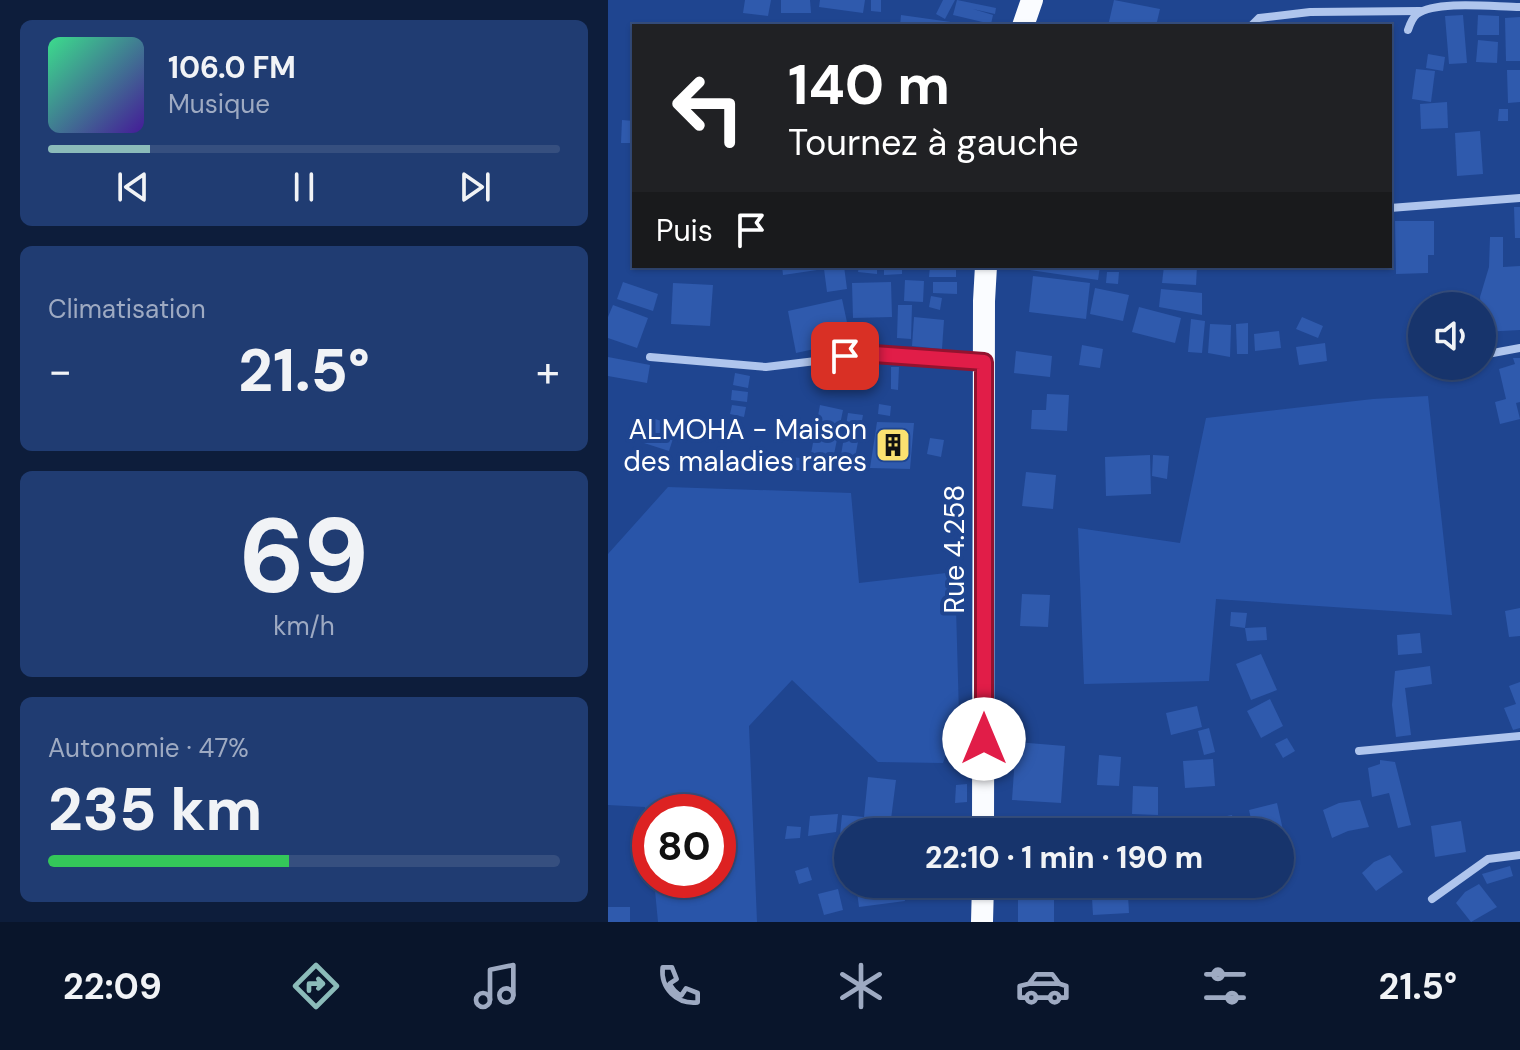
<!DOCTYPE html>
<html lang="fr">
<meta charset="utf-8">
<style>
:root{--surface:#17346c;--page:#203c72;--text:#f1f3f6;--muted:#9eaac2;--line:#364f7f;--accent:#8bbbb9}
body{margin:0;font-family:"DM Sans",sans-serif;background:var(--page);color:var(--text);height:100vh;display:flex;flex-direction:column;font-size:30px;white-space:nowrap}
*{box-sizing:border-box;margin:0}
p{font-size:26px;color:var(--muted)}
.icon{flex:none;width:44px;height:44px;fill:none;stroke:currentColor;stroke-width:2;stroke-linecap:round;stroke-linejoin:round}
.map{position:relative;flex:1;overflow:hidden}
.side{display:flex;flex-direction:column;gap:20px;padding:20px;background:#0d1d3b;width:608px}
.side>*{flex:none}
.guide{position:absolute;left:24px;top:24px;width:760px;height:244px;border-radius:0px;box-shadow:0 2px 6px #0004,0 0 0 2px var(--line);background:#202124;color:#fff;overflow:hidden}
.buttons{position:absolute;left:800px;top:292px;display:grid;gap:16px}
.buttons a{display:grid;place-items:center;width:88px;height:88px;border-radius:50%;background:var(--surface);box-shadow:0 2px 6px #0004,0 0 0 2px var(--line);font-size:40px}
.speed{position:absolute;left:24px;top:794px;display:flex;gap:16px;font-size:40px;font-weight:700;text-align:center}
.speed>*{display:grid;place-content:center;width:104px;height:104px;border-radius:50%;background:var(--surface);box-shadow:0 2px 6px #0004,0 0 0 2px var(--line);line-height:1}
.speed .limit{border:12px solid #d22;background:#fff;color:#111}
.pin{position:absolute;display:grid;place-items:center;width:68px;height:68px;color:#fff;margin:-34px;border-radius:16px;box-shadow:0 4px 12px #0006}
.me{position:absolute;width:88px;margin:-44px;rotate:0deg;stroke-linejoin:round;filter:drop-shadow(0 0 6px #0008)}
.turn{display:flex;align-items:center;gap:28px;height:168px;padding:0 24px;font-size:36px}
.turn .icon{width:104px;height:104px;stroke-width:2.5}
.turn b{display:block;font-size:56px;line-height:68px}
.then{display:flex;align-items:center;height:76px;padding:0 24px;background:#0003;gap:16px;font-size:30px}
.big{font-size:60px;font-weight:800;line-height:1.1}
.side .tile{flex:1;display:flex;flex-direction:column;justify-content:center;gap:12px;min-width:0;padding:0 28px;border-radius:12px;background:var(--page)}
.side .dial{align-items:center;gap:0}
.dial b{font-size:104px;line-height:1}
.song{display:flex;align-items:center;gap:24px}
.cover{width:96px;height:96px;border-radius:12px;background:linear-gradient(135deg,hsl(150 70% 55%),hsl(260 70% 35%))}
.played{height:8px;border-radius:4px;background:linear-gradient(90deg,var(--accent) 20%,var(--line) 20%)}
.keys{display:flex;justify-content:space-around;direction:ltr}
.heat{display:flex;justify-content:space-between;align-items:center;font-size:44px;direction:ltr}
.charge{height:12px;border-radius:6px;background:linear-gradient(90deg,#34c759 47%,var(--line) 0)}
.trip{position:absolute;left:226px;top:818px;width:460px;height:80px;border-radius:40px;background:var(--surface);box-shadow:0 2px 6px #0004,0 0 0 2px var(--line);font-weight:800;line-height:80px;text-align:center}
.dock{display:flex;height:128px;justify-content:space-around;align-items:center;background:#09152b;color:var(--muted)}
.dock .icon{width:56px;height:56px}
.dock .active{color:var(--accent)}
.dock b{font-size:36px;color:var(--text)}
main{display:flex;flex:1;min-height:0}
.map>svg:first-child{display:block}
.green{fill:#2955a9}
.building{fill:#2f5aad}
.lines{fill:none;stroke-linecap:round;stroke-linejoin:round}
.minor{stroke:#afc5ed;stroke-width:8}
.trunk{stroke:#fafcff;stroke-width:22}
.route-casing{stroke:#92132f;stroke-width:20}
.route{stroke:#e11d48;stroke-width:14}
.labels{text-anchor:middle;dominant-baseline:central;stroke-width:8;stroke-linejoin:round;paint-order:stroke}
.poi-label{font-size:28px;fill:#fff;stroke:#1f4590;text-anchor:end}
.street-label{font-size:28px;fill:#fff;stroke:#1f4590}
</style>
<main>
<section class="side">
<div class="tile">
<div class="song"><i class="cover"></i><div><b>106.0 FM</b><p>Musique</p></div></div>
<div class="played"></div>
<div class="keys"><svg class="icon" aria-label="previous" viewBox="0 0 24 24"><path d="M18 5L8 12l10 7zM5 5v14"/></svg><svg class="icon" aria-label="pause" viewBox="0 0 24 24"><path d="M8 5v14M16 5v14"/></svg><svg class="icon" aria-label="next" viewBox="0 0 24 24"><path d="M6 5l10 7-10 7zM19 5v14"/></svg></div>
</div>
<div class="tile"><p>Climatisation</p>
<div class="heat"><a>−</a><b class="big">21.5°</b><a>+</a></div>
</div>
<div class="tile dial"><b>69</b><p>km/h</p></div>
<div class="tile"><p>Autonomie · 47%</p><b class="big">235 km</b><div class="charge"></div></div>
</section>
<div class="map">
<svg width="912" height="922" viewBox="0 0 912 922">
<rect width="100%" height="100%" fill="#1f4590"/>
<g class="green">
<path d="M 820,396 L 844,615 L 608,599 L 601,681 L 476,684 L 470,528 L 572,543 L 598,418 L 765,399 Z"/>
<path d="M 60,487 L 243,493 L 251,583 L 347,572 L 351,715 L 335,763 L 270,762 L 184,680 L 141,726 L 149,922 L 50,922 L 46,880 L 110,880 L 110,812 L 42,812 L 42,847 L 37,807 L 0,805 L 0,554 Z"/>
</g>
<g class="building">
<path d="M 137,0 L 163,0 L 160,16 L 135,13 Z"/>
<path d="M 173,0 L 202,0 L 203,13 L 173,13 Z"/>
<path d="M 212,0 L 257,0 L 255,13 L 211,7 Z"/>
<path d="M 263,0 L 273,0 L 273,12 L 263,11 Z"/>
<path d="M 335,0 L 347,0 L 337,19 L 328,14 Z"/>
<path d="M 349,0 L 388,8 L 387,14 L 365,9 L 385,15 L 383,24 L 345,15 Z"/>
<path d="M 506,0 L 552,9 L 548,26 L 500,26 Z"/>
<path d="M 293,15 L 357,24 L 357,26 L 292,26 Z"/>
<path d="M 855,15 L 859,63 L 841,64 L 837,16 Z"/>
<path d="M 870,15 L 891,16 L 891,35 L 869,35 Z"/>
<path d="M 912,17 L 912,61 L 898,61 L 897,18 Z"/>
<path d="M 870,40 L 890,42 L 889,63 L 868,62 Z"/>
<path d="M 820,54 L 837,57 L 835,71 L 818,68 Z"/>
<path d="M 808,69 L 827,71 L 823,102 L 804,99 Z"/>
<path d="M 899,70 L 912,70 L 912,102 L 900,103 Z"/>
<path d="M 839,102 L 840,128 L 813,129 L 812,104 Z"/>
<path d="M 891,109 L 900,109 L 900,121 L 890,121 Z"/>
<path d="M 14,120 L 26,121 L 26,143 L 13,143 Z"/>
<path d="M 872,131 L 875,174 L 849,176 L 847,133 Z"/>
<path d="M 906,207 L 912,207 L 912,238 L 907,238 Z"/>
<path d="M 787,221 L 826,221 L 826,255 L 820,255 L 820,273 L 788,274 Z"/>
<path d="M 882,237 L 895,237 L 895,267 L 912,266 L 912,330 L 874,332 L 872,297 L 881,267 Z"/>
<path d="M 174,266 L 236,266 L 239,289 L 219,292 L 216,269 L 175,275 Z"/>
<path d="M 251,266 L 269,266 L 269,274 L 250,272 Z"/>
<path d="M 276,266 L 294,266 L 294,274 L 276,275 Z"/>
<path d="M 322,266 L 348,266 L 348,277 L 321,277 Z"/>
<path d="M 416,266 L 492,266 L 490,280 L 415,269 Z"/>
<path d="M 556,266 L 589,266 L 588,285 L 554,283 Z"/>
<path d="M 499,272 L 511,272 L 510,284 L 498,283 Z"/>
<path d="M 425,276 L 482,283 L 478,319 L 421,312 Z"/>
<path d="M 297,280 L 316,281 L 315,302 L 296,301 Z"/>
<path d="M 15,282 L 50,294 L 45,311 L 9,299 Z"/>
<path d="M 283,282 L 284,317 L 245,318 L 244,283 Z"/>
<path d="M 325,282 L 349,282 L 349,294 L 325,293 Z"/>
<path d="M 65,283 L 105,285 L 102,326 L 63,324 Z"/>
<path d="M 487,288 L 521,295 L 515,321 L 482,314 Z"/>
<path d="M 553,289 L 594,293 L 594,315 L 551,307 Z"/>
<path d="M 822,295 L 835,295 L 836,306 L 823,306 Z"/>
<path d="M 323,296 L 334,298 L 332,310 L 321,307 Z"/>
<path d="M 234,299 L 243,341 L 188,353 L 180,311 Z"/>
<path d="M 5,305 L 40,318 L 29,348 L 0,338 L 0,317 Z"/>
<path d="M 290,305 L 304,305 L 303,339 L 289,338 Z"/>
<path d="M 531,307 L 573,318 L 567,343 L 524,332 Z"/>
<path d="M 306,317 L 336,320 L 334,349 L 304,346 Z"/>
<path d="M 694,317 L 715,326 L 710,338 L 688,329 Z"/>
<path d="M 583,319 L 597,321 L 594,353 L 580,352 Z"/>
<path d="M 640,323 L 640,354 L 629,354 L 628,324 Z"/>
<path d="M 602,324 L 623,325 L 622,357 L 600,353 Z"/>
<path d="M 671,331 L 673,348 L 647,351 L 646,334 Z"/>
<path d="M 717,343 L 719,361 L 691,365 L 688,347 Z"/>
<path d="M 474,345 L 495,349 L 492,368 L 471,365 Z"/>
<path d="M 408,351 L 444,356 L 442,377 L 406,373 Z"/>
<path d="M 0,357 L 42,365 L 39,383 L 0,376 Z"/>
<path d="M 905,358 L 912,358 L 912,402 L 908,403 L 912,419 L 892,424 L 887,402 L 898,399 L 891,369 L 907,364 Z"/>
<path d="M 283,367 L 291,367 L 290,390 L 283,389 Z"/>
<path d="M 127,373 L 142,376 L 140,388 L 125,385 Z"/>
<path d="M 124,390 L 140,392 L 139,402 L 123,400 Z"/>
<path d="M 439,394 L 461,395 L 459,431 L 423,429 L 424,410 L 438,410 Z"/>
<path d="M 271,404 L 283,406 L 282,416 L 270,414 Z"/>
<path d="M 124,405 L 138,407 L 136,417 L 122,414 Z"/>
<path d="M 212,405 L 235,410 L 224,464 L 202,459 L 201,471 L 163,468 L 164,455 L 202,459 Z"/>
<path d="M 240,413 L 255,415 L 246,463 L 232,461 Z"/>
<path d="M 44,418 L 69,426 L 61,451 L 36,443 Z"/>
<path d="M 269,422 L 306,423 L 302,469 L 262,468 Z"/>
<path d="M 322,438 L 336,440 L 333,457 L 319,454 Z"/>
<path d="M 542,455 L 543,494 L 498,496 L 497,457 Z"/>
<path d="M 545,455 L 561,456 L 559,479 L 544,476 Z"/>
<path d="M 418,472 L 448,475 L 445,509 L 414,506 Z"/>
<path d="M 414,594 L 442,595 L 440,627 L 412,626 Z"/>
<path d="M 912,608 L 912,636 L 901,637 L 897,611 Z"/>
<path d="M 623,612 L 639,613 L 637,628 L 622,626 Z"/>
<path d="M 658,627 L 659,640 L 639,641 L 637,628 Z"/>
<path d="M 812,633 L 814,653 L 790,655 L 789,635 Z"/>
<path d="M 653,654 L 669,690 L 643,700 L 628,664 Z"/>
<path d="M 822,666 L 824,684 L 797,688 L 803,735 L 788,737 L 784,705 L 787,671 Z"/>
<path d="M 912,682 L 912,728 L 905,730 L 896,708 L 908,704 L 901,686 Z"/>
<path d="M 662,699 L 675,726 L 653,738 L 639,711 Z"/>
<path d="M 589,706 L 594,727 L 563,735 L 558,713 Z"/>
<path d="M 601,728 L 607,752 L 596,755 L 590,731 Z"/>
<path d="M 679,738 L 687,751 L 675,758 L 667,744 Z"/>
<path d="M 408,742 L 457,746 L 453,803 L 404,800 Z"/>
<path d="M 491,755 L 513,757 L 511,786 L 489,785 Z"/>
<path d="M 605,759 L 607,786 L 577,788 L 575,761 Z"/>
<path d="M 772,760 L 787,762 L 803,825 L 790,828 L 781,793 L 764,797 L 760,768 L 772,764 Z"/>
<path d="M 260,777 L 288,780 L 283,819 L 293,820 L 292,832 L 240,832 L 240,836 L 232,835 L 234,815 L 256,817 Z"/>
<path d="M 359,784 L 359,802 L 347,803 L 348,785 Z"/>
<path d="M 525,786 L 550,787 L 550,815 L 524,814 Z"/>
<path d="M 752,800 L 761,827 L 740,831 L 724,838 L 715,810 L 731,803 Z"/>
<path d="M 669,803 L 677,839 L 672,841 L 672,832 L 646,832 L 641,810 Z"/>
<path d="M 230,814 L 228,832 L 200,836 L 202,816 Z"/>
<path d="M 624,815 L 627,832 L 612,832 L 609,818 Z"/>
<path d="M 853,821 L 858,852 L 827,857 L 823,826 Z"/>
<path d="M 404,823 L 445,824 L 445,832 L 404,832 Z"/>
<path d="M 179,826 L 193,827 L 192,838 L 177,839 Z"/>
<path d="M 782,855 L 795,872 L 768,891 L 754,873 L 766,862 Z"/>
<path d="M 902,866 L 905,876 L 879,884 L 874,874 Z"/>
<path d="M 200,867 L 204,880 L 191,884 L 187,871 Z"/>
<path d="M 248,884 L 294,884 L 297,901 L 251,907 Z"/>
<path d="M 871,884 L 889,907 L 863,922 L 848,903 L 857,892 Z"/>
<path d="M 446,888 L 446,922 L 410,922 L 410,899 L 422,899 L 422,889 Z"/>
<path d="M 230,889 L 235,910 L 216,915 L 210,894 Z"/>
<path d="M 520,895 L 521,913 L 485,915 L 484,898 Z"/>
<rect x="0" y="907" width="22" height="15"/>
</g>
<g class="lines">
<g class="minor">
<path d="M 643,26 L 651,18 L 702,12 L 812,11"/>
<path d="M 800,30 C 802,24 804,18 809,14 C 829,0 887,7 912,7"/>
<path d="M 782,208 L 912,198"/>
<path d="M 874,355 L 912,348"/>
<path d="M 42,357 L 158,367 L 266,354 L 375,362"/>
<path d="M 751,751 L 912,736"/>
<path d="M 824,899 L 880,859 L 912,855"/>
</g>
<g class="trunk">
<path d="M 415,26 L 424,0"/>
<path d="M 375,832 L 376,301 L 378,266"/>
<path d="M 374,922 L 375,884"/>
</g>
</g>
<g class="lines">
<defs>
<path id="route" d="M 237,356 L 266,354 L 376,362 L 376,739"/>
</defs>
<use href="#route" class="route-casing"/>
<use href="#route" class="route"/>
</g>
<defs>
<symbol id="building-square" viewBox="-11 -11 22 22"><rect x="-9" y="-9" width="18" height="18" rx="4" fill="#fbe170" stroke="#1f4590"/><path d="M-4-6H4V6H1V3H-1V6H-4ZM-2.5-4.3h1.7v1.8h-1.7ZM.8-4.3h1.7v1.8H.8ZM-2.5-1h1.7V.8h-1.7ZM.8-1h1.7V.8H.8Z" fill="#111"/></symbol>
</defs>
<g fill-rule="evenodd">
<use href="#building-square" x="265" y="425" width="40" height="40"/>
</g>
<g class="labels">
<g class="poi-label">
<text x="259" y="429">ALMOHA - Maison<tspan x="259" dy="32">des maladies rares</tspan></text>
</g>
<g class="street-label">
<text transform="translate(346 549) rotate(-90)">Rue 4.258</text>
</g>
</g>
</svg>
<div class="buttons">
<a><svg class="icon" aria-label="sound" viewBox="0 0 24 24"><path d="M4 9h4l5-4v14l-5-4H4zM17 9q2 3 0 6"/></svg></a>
</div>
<div class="speed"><div class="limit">80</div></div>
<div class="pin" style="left:237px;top:356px;background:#d93025"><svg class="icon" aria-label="arrive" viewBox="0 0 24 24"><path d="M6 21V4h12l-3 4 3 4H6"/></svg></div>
<svg class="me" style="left:376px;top:739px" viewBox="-20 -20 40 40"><circle r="19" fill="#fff"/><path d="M0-13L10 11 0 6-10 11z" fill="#e11d48"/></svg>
<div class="trip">22:10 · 1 min · 190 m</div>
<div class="guide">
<div class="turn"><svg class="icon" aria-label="left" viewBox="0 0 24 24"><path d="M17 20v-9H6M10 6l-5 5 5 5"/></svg><div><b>140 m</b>Tournez à gauche</div></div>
<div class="then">Puis<svg class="icon" aria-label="arrive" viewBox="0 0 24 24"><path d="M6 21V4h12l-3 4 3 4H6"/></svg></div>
</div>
</div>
</main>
<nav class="dock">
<b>22:09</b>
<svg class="icon active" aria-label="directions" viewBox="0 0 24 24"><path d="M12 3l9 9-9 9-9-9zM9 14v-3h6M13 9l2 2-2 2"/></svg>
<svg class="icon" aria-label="music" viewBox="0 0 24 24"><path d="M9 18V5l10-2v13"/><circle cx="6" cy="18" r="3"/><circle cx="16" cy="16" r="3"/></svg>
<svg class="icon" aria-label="phone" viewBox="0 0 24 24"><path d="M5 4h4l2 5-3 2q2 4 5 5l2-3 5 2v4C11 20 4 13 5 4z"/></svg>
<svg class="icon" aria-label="climate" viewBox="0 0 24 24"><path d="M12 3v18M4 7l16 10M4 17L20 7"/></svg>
<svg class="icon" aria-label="car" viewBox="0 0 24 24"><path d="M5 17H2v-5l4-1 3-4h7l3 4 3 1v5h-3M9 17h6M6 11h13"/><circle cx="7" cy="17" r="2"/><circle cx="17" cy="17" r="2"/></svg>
<svg class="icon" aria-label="filters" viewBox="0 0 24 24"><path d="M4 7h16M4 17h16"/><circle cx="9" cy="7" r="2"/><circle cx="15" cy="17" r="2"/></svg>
<b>21.5°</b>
</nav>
